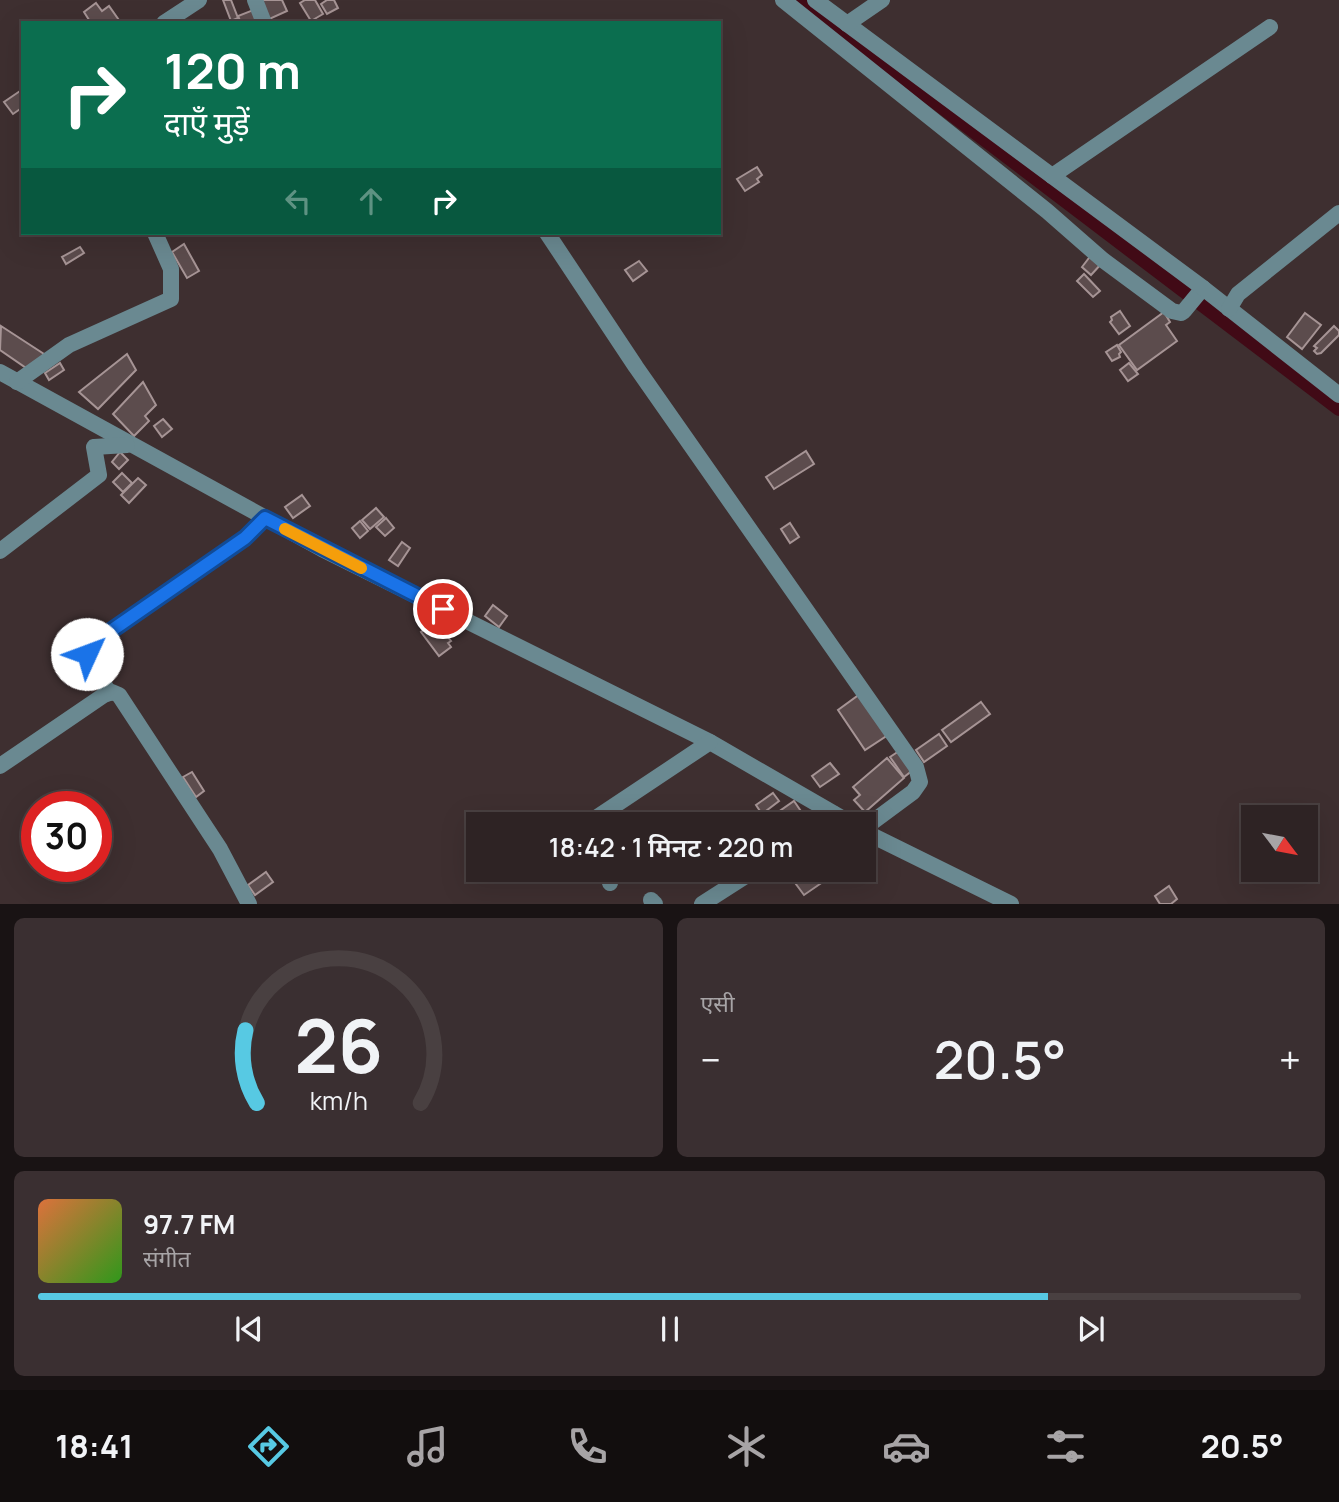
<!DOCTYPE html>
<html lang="hi">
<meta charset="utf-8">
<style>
:root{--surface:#2e2324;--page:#3a2f31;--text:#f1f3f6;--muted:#a7a4a6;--line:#494041;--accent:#57c9e3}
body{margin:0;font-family:Manrope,"Noto Sans Devanagari",sans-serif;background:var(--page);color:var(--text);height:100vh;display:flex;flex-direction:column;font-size:26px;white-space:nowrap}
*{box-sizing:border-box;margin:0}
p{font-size:23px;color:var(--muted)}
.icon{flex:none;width:38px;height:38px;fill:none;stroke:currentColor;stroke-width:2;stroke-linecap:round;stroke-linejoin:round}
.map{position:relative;height:904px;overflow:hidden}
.sheet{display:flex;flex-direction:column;gap:14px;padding:14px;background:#191314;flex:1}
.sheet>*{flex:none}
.banner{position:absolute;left:21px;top:21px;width:700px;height:214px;border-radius:0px;box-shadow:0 7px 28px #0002,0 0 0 2px var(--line);background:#0b6e4f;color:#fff;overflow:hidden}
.needle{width:46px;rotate:122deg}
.controls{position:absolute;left:1241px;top:805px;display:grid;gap:14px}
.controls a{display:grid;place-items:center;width:77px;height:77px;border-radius:0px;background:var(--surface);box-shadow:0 7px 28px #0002,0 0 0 2px var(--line);font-size:35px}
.speed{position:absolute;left:21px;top:791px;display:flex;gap:14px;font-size:35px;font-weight:700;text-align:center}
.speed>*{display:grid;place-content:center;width:91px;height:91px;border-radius:50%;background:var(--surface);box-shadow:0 7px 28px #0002,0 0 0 2px var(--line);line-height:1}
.speed .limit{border:10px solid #d22;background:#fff;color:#111}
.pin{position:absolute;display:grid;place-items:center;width:60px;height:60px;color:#fff;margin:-30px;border:4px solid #fff;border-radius:50%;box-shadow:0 2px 7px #0007}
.me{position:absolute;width:77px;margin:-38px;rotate:47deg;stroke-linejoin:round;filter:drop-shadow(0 0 5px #0008)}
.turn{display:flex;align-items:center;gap:24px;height:147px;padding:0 28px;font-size:32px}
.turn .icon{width:91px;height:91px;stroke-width:2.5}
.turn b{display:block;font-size:49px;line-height:60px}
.lanes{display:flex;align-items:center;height:66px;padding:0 28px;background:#0003;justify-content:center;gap:35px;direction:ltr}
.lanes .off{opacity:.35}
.big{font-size:52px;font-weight:600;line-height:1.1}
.sheet .tile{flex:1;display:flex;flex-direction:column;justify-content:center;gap:10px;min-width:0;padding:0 24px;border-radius:10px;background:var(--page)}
.sheet .dial{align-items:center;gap:0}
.dial svg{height:182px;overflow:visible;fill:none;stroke:var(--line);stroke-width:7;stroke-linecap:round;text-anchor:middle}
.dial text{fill:var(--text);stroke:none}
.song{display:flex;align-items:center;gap:21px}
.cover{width:84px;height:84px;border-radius:10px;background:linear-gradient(135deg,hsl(20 70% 55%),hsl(110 70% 35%))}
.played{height:7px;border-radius:4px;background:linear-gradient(90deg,var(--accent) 80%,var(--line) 80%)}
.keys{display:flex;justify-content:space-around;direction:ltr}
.heat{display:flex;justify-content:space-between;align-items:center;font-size:38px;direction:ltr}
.sheet .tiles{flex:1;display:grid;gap:14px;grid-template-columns:1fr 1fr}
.tile:last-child{grid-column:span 2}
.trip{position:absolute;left:466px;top:812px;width:410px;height:70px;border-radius:0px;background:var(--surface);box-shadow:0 7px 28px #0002,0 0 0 2px var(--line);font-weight:600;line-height:70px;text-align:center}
.tabs{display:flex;height:112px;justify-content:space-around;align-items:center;background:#120e0e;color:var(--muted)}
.tabs .icon{width:49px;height:49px}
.tabs .selected{color:var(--accent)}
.tabs b{font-size:32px;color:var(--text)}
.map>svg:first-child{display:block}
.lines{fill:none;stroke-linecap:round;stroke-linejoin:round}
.canal{stroke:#410a16;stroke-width:14}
.building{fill:#5c4c4d;stroke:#a69495;stroke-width:2}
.minor{stroke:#6a8991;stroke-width:16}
.route-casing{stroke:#114b97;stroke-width:18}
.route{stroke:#1a73e8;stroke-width:12}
.slow{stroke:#f59e0b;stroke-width:12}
</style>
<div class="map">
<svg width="1339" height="904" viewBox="0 0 1339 904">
<rect width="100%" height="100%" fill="#3e2f30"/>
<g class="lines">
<path class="canal" d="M 801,0 L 1339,409"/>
</g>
<g class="building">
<path d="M 223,0 L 231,0 L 238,18 L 231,21 Z"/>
<path d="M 256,0 L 282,0 L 287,11 L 265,21 Z"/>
<path d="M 305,0 L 315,0 L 323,14 L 311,21 L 300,3 Z"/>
<path d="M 327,0 L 334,0 L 338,8 L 327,14 L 321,4 Z"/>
<path d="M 96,3 L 102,11 L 109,6 L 121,23 L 91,23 L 84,12 Z"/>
<path d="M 256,9 L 262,23 L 241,23 L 238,16 Z"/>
<path d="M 20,91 L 23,95 L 23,107 L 13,114 L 4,102 Z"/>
<path d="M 757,167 L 762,175 L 757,179 L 759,182 L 745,191 L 737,179 Z"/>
<path d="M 184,244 L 199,271 L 187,278 L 172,252 Z"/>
<path d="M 80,247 L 84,253 L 66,264 L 62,257 Z"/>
<path d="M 1092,254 L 1102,263 L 1091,275 L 1082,267 Z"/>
<path d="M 639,261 L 647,271 L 633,281 L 625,270 Z"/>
<path d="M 1084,274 L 1100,291 L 1093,297 L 1077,281 Z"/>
<path d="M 1120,311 L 1130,326 L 1119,334 L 1110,322 L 1112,320 L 1111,317 Z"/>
<path d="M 1164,312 L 1170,322 L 1166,325 L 1177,341 L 1137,370 L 1119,345 Z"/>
<path d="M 1305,313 L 1321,325 L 1302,349 L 1287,337 Z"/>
<path d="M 1,326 L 44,354 L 32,372 L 0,350 Z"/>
<path d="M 1334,326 L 1339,331 L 1339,335 L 1321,353 L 1317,354 L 1314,351 L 1317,348 L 1314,346 Z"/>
<path d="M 1117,345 L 1121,352 L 1119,354 L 1120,357 L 1112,361 L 1106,352 Z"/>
<path d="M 127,354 L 136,370 L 98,409 L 79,392 Z"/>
<path d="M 60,363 L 64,370 L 49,380 L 45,373 Z"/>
<path d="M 1129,363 L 1138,374 L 1128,381 L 1120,370 Z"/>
<path d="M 143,382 L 156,405 L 145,416 L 149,421 L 134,436 L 113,414 Z"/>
<path d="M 163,419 L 172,429 L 162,437 L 154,426 Z"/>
<path d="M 806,451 L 814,464 L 774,489 L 766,477 Z"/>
<path d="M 120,452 L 128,460 L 119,469 L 112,462 Z"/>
<path d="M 122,473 L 132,483 L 123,492 L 113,482 Z"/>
<path d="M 138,478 L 146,485 L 129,503 L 121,495 Z"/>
<path d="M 302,495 L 310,506 L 293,518 L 285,507 Z"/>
<path d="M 376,508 L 384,517 L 370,529 L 362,520 Z"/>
<path d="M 386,518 L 394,528 L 385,536 L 376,527 Z"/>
<path d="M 360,521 L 368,531 L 360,538 L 352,528 Z"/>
<path d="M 790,523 L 799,537 L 790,543 L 781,529 Z"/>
<path d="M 402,542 L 410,548 L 398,566 L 389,560 Z"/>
<path d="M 493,605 L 507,616 L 499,627 L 485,616 Z"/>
<path d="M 433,623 L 441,635 L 444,632 L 451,641 L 448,643 L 451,647 L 439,656 L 421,632 Z"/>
<path d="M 860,694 L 888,735 L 865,750 L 838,710 Z"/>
<path d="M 981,702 L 990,714 L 951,742 L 942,730 Z"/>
<path d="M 939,734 L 947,746 L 924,762 L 916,750 Z"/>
<path d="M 899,751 L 913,770 L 904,777 L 890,757 Z"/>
<path d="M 887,758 L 904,778 L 865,812 L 854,800 L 860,795 L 853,787 Z"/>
<path d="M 830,763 L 839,774 L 820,787 L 812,776 Z"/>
<path d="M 192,772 L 204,791 L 196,797 L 183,777 Z"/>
<path d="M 773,793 L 779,801 L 762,814 L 756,805 Z"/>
<path d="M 794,801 L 807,820 L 801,824 L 776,824 L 771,817 Z"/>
<path d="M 800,870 L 830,870 L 833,875 L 804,895 L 790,876 Z"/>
<path d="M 266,872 L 273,882 L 255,895 L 248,885 Z"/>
<path d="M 1169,886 L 1177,899 L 1171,904 L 1160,904 L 1155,896 Z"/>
</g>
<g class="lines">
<g class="minor">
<path d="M 255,0 L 264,23"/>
<path d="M 783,0 L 1047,211 L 1103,260 L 1172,311 L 1181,313 L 1184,311 L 1203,288"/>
<path d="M 815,0 L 1203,288 L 1339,395"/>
<path d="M 164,23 L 199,0"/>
<path d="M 847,24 L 882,0"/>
<path d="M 1052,176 L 1270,27"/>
<path d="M 547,233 L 636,367 L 916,767 L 920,782 L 913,792 L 863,829"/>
<path d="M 1229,309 L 1238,294 L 1339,213"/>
<path d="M 0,372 L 322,549 L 710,742 L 852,824"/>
<path d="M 17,382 L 69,345 L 171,299 L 171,269 L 155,233"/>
<path d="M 0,551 L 99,475 L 94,447 L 127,445"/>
<path d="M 109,693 L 87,654 L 92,644 L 245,538 L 265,518"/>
<path d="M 0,766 L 104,695 L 112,692 L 119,695 L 220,849 L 249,904"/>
<path d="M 587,824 L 710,742"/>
<path d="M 820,824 L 834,814"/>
<path d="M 863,831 L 1011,904"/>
<path d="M 608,870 L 610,883"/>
<path d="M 651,900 L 655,904"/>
<path d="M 702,904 L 755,870"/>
</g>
</g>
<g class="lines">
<defs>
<path id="route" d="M 87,654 L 92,644 L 245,538 L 265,518 L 443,609"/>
</defs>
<use href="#route" class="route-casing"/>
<use href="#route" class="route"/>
<path class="slow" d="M 285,529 L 361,568"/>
</g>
</svg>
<div class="controls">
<a><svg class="needle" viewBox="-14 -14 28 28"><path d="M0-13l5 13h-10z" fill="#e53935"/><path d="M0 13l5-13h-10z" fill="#a7a4a6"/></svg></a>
</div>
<div class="speed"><div class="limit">30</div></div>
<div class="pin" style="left:443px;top:609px;background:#d93025"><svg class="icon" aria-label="arrive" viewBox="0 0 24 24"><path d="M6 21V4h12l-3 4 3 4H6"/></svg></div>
<svg class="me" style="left:87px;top:654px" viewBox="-20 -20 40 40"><circle r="19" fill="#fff"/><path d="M0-13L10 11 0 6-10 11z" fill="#1a73e8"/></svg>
<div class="trip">18:42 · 1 मिनट · 220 m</div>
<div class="banner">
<div class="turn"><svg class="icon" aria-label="right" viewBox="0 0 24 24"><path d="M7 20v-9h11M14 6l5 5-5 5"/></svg><div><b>120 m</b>दाएँ मुड़ें</div></div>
<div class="lanes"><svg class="icon off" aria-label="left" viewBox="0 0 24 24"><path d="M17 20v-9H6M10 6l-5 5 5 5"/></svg><svg class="icon off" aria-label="ahead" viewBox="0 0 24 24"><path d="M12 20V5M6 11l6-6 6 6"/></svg><svg class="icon" aria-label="right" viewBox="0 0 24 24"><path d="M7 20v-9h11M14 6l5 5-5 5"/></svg></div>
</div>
</div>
<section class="sheet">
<div class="tiles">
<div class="tile dial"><svg viewBox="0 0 100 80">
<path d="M14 69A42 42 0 1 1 86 69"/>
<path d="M14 69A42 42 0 0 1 9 37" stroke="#57c9e3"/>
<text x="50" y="56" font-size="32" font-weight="700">26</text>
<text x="50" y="72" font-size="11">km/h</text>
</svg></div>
<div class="tile"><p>एसी</p>
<div class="heat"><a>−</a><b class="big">20.5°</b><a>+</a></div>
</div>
<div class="tile">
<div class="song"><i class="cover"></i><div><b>97.7 FM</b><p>संगीत</p></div></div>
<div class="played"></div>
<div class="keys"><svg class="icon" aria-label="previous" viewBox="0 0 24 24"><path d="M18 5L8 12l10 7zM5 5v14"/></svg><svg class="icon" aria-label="pause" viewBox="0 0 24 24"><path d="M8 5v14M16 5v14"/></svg><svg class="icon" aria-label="next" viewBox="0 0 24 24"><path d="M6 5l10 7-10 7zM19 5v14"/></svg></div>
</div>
</div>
</section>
<nav class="tabs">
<b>18:41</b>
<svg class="icon selected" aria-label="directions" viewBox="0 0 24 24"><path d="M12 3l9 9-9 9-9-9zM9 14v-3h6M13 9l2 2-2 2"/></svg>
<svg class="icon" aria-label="music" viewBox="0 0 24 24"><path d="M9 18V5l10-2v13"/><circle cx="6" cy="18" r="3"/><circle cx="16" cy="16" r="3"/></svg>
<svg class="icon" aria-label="phone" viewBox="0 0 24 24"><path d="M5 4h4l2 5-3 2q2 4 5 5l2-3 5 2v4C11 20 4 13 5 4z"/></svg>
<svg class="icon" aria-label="climate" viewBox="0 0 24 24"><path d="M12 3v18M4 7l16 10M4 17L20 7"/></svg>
<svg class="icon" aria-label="car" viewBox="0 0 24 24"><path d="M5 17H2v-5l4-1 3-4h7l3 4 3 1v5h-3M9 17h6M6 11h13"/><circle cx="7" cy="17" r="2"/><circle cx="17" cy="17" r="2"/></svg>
<svg class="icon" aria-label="filters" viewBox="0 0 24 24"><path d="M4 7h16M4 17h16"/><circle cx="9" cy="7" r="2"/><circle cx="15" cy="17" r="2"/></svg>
<b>20.5°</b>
</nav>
